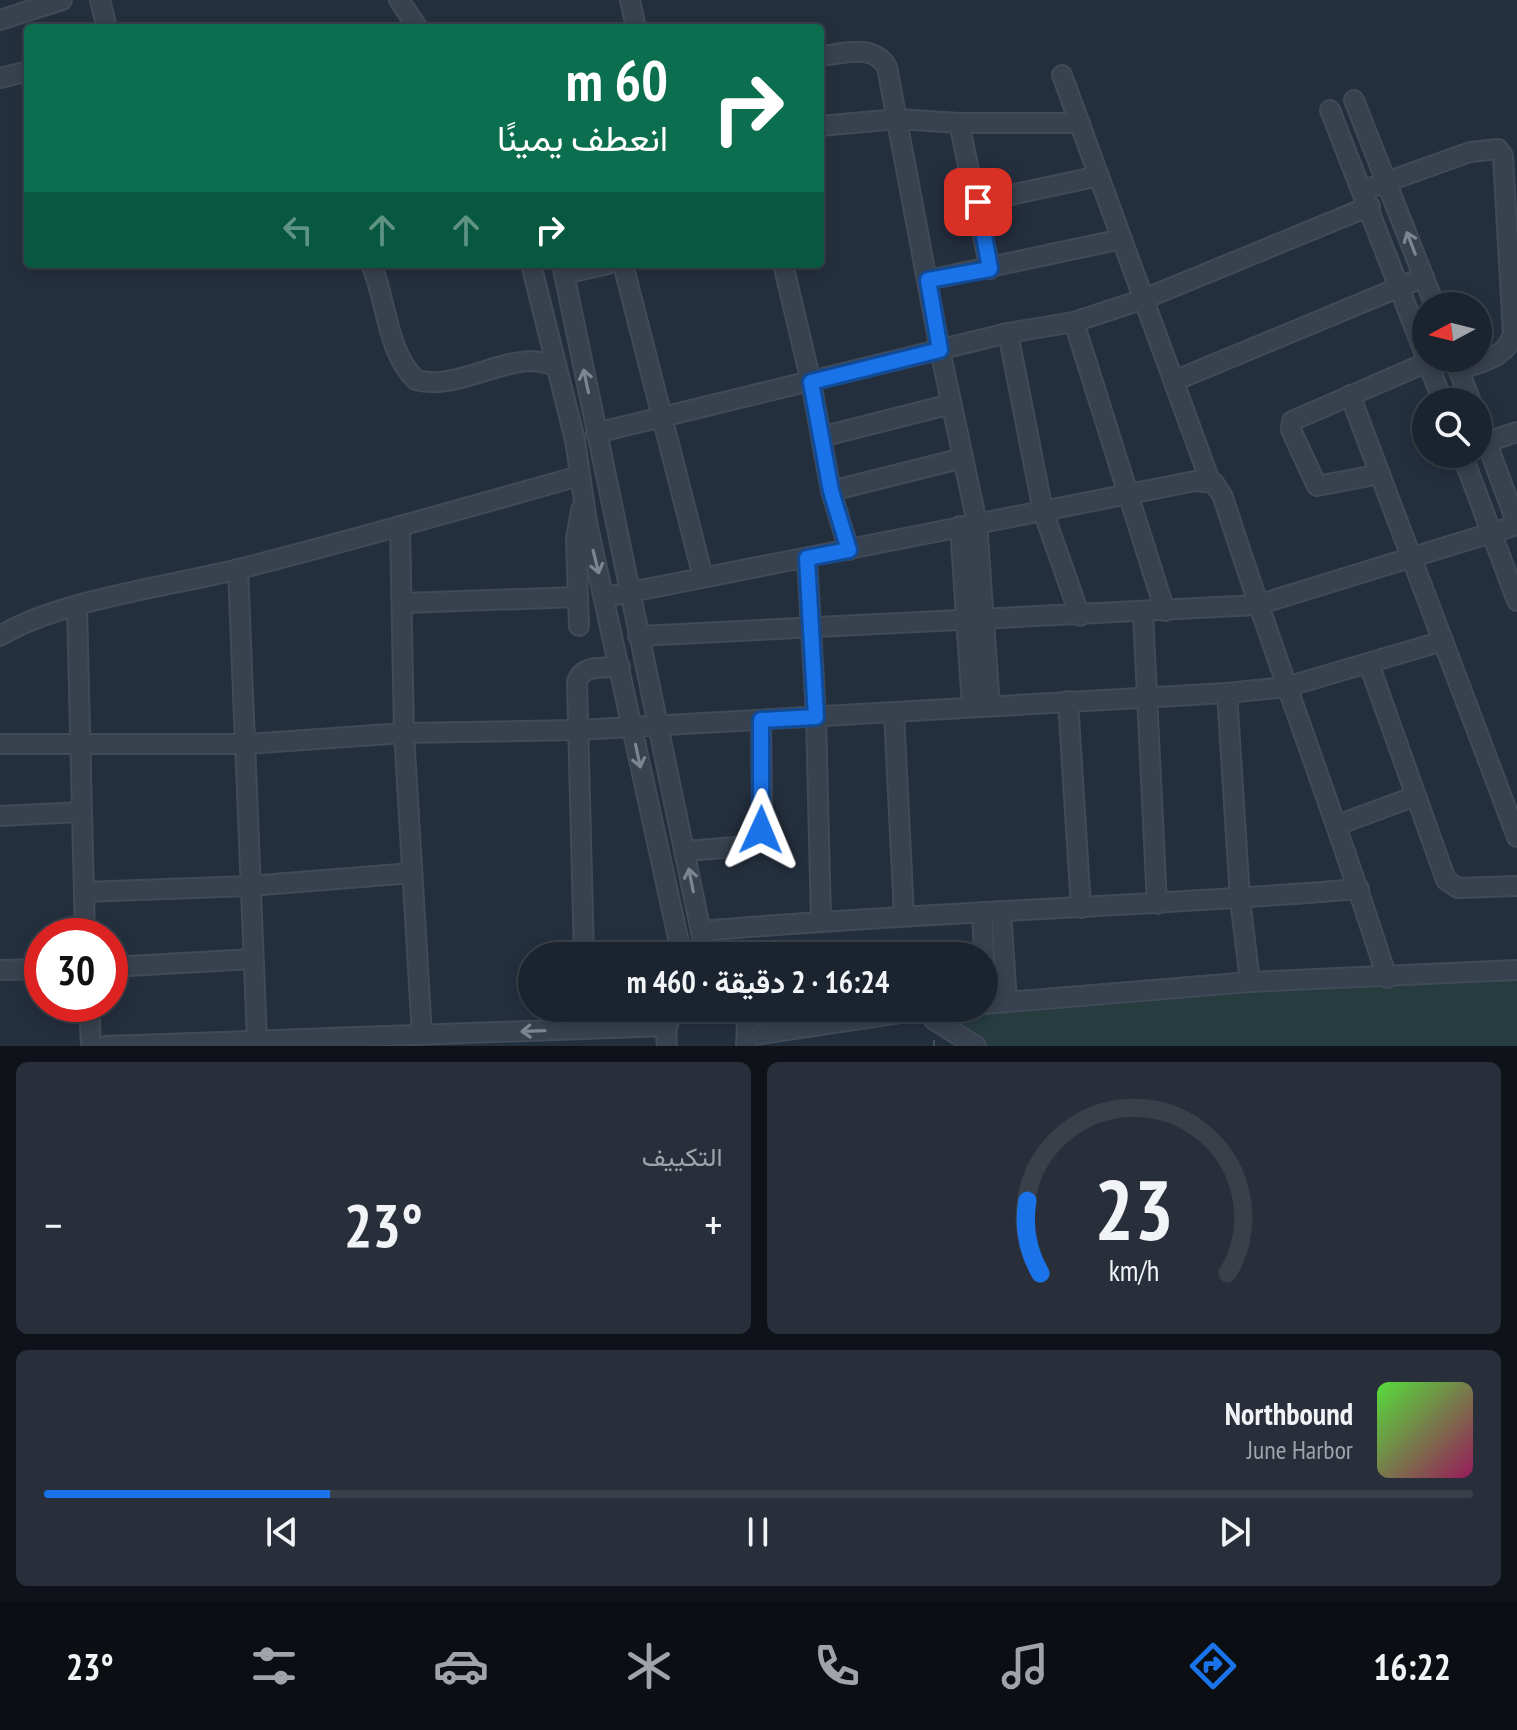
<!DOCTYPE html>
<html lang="ar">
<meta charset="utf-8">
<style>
:root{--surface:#1b232e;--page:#282f3a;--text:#f1f3f6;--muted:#a0a4aa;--line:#39404a;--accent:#1a73e8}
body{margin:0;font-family:"PT Sans Narrow",Vazirmatn,sans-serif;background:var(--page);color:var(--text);direction:rtl;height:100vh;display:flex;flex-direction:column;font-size:30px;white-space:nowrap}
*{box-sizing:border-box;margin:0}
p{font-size:26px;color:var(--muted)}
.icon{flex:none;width:44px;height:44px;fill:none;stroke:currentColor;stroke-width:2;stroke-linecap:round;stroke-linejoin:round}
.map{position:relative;height:1046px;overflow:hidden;direction:ltr}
.side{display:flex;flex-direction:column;gap:16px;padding:16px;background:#0f1319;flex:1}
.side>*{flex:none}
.hud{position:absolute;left:24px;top:24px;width:800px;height:244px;border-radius:8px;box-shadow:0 4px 12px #0003,0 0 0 2px var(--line);direction:rtl;background:#0b6e4f;color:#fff;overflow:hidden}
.needle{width:52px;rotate:263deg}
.buttons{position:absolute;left:1412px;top:292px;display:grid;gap:16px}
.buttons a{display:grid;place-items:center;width:80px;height:80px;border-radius:50%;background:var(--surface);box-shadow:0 4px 12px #0003,0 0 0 2px var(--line);font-size:40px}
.speed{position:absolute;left:24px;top:918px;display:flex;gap:16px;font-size:40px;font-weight:700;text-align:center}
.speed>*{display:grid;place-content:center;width:104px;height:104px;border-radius:50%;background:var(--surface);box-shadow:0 4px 12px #0003,0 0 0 2px var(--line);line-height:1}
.speed .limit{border:12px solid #d22;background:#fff;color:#111}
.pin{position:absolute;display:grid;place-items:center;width:68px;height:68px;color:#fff;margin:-34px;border-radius:16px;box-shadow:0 4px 12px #0006}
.me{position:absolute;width:88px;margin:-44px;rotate:1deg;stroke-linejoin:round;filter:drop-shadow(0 0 6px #0008)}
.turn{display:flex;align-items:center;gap:28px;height:168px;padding:0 24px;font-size:36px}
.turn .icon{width:104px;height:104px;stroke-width:2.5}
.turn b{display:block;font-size:56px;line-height:68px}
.lanes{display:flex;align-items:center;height:76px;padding:0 24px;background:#0003;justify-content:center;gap:40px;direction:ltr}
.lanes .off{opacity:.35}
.big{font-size:60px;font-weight:700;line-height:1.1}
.side .card{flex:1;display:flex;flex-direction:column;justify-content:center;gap:12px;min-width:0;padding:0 28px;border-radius:12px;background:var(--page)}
.side .dial{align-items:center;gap:0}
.dial svg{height:208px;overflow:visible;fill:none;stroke:var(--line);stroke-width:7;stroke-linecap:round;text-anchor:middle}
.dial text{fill:var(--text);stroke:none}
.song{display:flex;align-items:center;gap:24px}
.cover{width:96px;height:96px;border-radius:12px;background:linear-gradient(135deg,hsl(110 70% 55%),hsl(330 70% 35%))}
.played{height:8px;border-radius:4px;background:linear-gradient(90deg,var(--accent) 20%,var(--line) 20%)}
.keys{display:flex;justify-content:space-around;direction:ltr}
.heat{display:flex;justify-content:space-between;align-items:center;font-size:44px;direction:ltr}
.side .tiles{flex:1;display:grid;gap:16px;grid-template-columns:1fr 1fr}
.card:last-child{grid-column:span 2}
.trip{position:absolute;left:518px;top:942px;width:480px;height:80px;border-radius:40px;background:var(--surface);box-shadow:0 4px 12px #0003,0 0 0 2px var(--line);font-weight:700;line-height:80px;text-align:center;direction:rtl}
.tabs{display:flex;height:128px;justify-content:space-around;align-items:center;background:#0b0e12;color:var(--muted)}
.tabs .icon{width:56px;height:56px}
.tabs .active{color:var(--accent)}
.tabs b{font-size:36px;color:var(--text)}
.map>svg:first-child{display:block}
.green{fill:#263c3f}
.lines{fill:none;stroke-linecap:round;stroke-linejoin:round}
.minor-casing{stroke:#414a57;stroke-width:22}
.path{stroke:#3f5557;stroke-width:2;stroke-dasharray:6 6;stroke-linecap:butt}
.minor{stroke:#38414e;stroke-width:18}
.oneway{stroke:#7c8592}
.route-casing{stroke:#114b97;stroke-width:20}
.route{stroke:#1a73e8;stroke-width:14}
</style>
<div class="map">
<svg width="1517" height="1046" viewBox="0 0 1517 1046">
<rect width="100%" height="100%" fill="#242f3e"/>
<path class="green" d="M 1517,977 L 1517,1046 L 951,1046 L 948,1008 L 984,1008 L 984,990 Z"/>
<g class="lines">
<defs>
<g id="minor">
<path d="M 100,0 L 107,28"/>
<path d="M 399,0 L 418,28"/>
<path d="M 630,0 L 636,28"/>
<path d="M 0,20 L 62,0"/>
<path d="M 820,56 C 844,54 873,43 887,67 L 940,350 L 977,523 L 990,706"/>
<path d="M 1062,75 L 1210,481"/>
<path d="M 0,78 L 28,71"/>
<path d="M 1354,100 L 1435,306"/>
<path d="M 1330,110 L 1426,357"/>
<path d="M 959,123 L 990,269"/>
<path d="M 820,126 L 898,119 L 959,123 L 1080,123"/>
<path d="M 1364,190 L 1470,152 L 1498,149 L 1503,156 L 1513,334 C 1507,358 1480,362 1459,370"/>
<path d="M 978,202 L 1099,176"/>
<path d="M 371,264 C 387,300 386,351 416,380 C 454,390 493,362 531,361 C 539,361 548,364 556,365"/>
<path d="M 531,264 L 575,440 L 587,522 L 682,956"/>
<path d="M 562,264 L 706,956"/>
<path d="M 623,264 L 703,577"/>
<path d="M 783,264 L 811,382 L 831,491 L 849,550"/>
<path d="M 564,274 L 608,264"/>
<path d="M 928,280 L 1122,239"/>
<path d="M 1074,322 L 1165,611"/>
<path d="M 1008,333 L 1043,511 L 1080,616"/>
<path d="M 1426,358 L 1443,402"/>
<path d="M 1454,358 L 1471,402"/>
<path d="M 1174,381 L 1424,277"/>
<path d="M 1350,395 L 1517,837"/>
<path d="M 1478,419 L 1517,524"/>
<path d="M 596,433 L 1008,333 L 1074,322 L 1144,299 L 1370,206"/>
<path d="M 821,437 L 951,404"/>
<path d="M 1487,442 L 1517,432"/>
<path d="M 1462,454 L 1517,601"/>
<path d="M 1380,474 L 1317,486 L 1291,430 L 1292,421 L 1437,358"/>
<path d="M 831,491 L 963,458"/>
<path d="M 400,526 L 404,733 L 422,1035"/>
<path d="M 960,526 L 972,707"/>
<path d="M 807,558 L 816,717 L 821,920"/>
<path d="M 238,569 L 257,1040"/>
<path d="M 605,597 L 1195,481 L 1214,483 L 1223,497 C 1274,658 1336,816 1387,978"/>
<path d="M 403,603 L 578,597"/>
<path d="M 77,607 L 85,936"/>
<path d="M 1143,613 L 1157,904"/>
<path d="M 579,626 L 576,539 L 581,510"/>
<path d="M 0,636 C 58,600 171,586 239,569 C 353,540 466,508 579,476"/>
<path d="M 638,636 L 1257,605 L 1517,525"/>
<path d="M 1369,664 L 1446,880 L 1458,888 L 1517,886"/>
<path d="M 1227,693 L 1240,899 L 1250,982"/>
<path d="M 1068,701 L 1081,908"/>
<path d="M 894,713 L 904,915"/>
<path d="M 0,744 L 246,744 L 404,733 L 578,730 L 1227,693 L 1286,687 L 1443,641"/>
<path d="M 0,816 L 82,812"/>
<path d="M 1337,825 L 1416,796"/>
<path d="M 685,851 L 749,846 L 758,843 L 762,813 L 761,720"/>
<path d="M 84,892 L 249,886 L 412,873"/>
<path d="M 1001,911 L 1007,1002"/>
<path d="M 982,912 L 984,956"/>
<path d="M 701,931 C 920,912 1140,907 1359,889"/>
<path d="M 584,956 L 577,682 C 582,664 605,668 620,667"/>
<path d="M 984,960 L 986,1004"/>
<path d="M 110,967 L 253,959"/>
<path d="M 0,970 L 42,969"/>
<path d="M 89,1004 L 91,1046"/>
<path d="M 984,1004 L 1250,982 L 1517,970"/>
<path d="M 585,1008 L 586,1029"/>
<path d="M 738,1008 L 747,1023 L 746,1046"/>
<path d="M 934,1020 L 976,1046"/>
<path d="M 748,1036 L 933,1008"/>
<path d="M 106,1046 L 667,1026"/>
<path d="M 667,1046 C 665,1031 667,1021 676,1008"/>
</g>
</defs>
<use href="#minor" class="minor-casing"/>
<path class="path" d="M 934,1046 L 934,1037"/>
<use href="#minor" class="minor"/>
</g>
<defs><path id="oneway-shaft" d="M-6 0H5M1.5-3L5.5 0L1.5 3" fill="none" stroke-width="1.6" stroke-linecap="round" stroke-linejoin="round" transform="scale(2)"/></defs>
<g class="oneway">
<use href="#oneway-shaft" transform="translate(1411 243) rotate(-111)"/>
<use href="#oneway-shaft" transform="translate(586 381) rotate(-102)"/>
<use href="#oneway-shaft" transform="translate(596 562) rotate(76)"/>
<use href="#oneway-shaft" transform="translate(638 756) rotate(78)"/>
<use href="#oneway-shaft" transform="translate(691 880) rotate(-101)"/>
<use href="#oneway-shaft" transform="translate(533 1031) rotate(178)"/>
</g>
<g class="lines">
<defs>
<path id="route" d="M 761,830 L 761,720 L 816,717 L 807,558 L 849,550 L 831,491 L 811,382 L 940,350 L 928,280 L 990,269 L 978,202"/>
</defs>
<use href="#route" class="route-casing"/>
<use href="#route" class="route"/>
</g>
</svg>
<div class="buttons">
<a><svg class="needle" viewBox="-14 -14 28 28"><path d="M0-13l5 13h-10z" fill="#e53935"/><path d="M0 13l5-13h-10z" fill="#a0a4aa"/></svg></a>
<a><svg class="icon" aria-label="search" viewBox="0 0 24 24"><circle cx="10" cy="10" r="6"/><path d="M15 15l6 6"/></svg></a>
</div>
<div class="speed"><div class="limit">30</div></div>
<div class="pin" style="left:978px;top:202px;background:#d93025"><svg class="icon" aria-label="arrive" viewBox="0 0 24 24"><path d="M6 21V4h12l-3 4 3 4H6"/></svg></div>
<svg class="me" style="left:761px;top:830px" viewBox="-20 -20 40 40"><path d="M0-17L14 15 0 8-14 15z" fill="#1a73e8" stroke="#fff" stroke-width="4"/></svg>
<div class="trip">16:24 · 2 دقيقة · 460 m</div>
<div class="hud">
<div class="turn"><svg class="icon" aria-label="right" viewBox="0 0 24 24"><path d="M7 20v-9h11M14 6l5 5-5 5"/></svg><div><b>60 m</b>انعطف يمينًا</div></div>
<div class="lanes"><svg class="icon off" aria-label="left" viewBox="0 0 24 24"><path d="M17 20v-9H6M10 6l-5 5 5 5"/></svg><svg class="icon off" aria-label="ahead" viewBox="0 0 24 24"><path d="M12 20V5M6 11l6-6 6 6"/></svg><svg class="icon off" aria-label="ahead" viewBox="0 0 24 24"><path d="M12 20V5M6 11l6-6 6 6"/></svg><svg class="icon" aria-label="right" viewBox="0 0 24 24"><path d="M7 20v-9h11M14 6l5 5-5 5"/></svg></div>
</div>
</div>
<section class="side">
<div class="tiles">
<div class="card dial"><svg viewBox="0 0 100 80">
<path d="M14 69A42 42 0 1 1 86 69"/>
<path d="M14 69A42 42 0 0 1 9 41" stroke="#1a73e8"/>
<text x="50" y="56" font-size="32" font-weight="700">23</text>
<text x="50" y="72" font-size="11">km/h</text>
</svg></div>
<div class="card"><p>التكييف</p>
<div class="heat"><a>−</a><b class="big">23°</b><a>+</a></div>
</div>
<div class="card">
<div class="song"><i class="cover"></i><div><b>Northbound</b><p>June Harbor</p></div></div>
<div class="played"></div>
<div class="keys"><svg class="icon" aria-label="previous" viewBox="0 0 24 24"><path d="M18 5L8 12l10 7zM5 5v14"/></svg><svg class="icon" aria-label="pause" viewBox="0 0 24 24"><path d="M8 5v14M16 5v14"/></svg><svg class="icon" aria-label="next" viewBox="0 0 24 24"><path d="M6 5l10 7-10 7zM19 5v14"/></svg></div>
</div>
</div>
</section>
<nav class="tabs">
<b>16:22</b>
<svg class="icon active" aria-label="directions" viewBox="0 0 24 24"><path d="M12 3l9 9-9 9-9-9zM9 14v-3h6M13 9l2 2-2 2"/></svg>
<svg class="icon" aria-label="music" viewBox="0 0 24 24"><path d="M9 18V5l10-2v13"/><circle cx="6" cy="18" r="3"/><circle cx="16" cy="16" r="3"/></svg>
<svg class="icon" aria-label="phone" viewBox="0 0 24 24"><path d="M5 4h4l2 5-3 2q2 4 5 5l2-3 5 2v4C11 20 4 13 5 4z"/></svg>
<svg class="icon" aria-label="climate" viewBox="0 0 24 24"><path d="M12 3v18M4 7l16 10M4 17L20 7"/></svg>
<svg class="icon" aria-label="car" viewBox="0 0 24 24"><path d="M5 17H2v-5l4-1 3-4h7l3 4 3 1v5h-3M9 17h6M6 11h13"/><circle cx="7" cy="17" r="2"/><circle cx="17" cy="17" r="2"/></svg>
<svg class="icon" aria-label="filters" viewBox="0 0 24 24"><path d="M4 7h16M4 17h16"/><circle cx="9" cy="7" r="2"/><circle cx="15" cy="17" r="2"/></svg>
<b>23°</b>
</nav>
